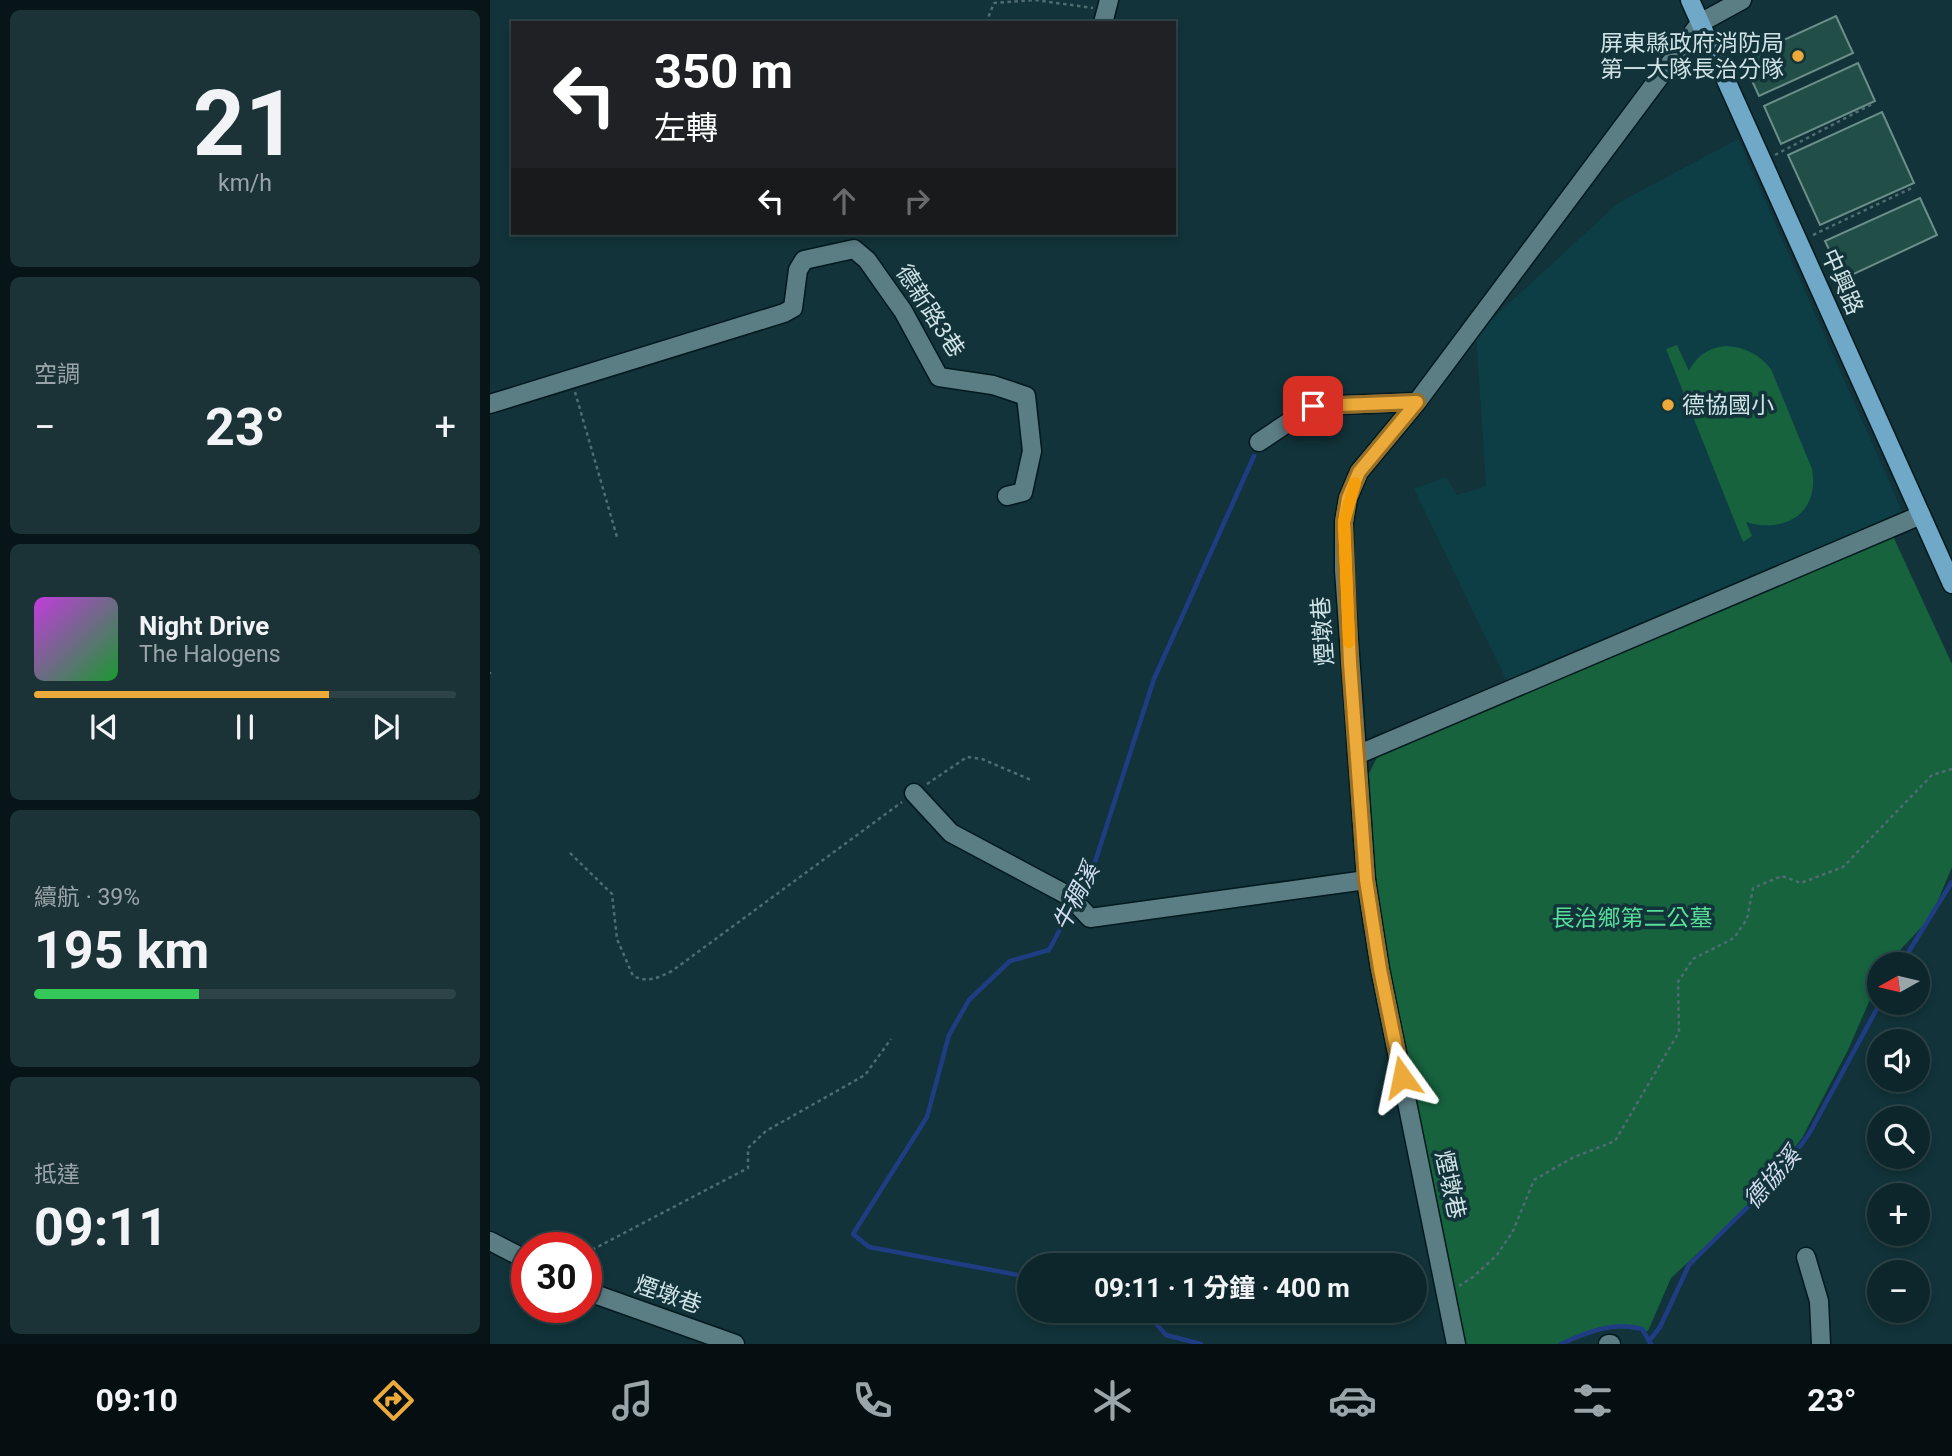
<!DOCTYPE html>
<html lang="zh-TW">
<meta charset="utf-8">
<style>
:root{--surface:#0d262b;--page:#1b3237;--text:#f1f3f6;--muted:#9aa5a9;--line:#2d4347;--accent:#ebaa39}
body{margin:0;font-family:Roboto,"Noto Sans TC",sans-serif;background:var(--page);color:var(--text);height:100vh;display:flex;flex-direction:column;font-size:26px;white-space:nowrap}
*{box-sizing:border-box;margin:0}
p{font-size:23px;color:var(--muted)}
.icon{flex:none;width:38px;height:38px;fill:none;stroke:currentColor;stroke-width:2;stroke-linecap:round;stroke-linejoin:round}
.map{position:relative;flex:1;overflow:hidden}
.side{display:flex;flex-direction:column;gap:10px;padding:10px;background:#071518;width:490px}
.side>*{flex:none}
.guide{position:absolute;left:21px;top:21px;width:665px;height:214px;border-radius:0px;box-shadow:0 4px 10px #0003,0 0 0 2px var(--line);background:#202124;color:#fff;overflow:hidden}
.needle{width:46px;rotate:262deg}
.fabs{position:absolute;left:1377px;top:952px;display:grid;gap:14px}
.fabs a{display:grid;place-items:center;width:63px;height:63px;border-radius:50%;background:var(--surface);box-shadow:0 4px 10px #0003,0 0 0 2px var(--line);font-size:35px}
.speed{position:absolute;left:21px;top:1232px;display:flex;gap:14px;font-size:35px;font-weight:700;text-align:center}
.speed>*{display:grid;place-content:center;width:91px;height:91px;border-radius:50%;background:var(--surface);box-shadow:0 4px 10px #0003,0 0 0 2px var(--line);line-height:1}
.speed .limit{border:10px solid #d22;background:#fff;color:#111}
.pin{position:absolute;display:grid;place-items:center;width:60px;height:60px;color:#fff;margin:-30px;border-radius:14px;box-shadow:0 4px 10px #0006}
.me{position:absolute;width:77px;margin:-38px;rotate:348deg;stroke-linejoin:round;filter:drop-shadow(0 0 5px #0008)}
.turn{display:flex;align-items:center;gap:24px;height:147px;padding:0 28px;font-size:32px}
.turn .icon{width:91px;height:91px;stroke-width:2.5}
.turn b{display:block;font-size:49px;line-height:60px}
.lanes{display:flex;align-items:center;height:66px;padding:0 28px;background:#0003;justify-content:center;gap:35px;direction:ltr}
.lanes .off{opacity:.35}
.big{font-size:52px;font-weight:700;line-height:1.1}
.side .card{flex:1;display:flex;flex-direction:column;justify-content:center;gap:10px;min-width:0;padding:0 24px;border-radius:10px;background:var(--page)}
.side .dial{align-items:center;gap:0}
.dial b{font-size:91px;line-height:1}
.song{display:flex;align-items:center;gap:21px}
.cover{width:84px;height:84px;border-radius:10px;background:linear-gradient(135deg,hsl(290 70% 55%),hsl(130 70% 35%))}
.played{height:7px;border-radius:4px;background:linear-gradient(90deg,var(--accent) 70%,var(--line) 70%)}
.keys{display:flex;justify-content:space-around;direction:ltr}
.heat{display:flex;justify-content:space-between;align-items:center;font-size:38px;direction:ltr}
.charge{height:10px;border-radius:5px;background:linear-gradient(90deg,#34c759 39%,var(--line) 0)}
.trip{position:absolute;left:527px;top:1253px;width:410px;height:70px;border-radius:35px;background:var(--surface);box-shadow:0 4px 10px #0003,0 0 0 2px var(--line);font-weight:700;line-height:70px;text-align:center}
.tab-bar{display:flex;height:112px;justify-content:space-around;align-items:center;background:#050f11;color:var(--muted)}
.tab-bar .icon{width:49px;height:49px}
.tab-bar .active{color:var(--accent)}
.tab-bar b{font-size:32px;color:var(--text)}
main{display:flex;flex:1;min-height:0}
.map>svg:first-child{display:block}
.built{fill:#0d3d45}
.green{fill:#16633e}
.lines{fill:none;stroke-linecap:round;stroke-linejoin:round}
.stream{stroke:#203d84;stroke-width:4.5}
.building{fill:#224e48;stroke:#6b8e89;stroke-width:2}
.minor-casing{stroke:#021a1e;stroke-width:21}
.major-casing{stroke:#021a1e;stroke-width:21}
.path{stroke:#4f6c71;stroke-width:2.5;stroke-dasharray:3.5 3.5;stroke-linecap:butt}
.minor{stroke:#5b7d84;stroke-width:18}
.major{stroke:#70a9c7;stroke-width:18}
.route-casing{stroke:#996e25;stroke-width:18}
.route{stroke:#ebaa39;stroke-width:12}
.slow{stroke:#f59e0b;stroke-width:12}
.poi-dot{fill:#ebaa39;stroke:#113339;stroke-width:2.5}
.labels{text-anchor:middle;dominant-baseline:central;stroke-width:7;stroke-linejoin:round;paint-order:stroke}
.poi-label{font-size:23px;fill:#cfe2e5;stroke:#113339;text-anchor:end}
.street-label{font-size:23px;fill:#cfe2e5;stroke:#113339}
.park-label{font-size:23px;fill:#57de98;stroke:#113339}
.water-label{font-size:24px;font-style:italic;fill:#d2dcf1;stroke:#113339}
</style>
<main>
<section class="side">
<div class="card dial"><b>21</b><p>km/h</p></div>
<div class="card"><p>空調</p>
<div class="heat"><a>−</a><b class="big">23°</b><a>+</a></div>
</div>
<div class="card">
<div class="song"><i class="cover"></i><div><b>Night Drive</b><p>The Halogens</p></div></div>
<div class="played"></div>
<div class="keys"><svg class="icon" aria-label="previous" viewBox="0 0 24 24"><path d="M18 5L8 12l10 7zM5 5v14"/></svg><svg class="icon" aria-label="pause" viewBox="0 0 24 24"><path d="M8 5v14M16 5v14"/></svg><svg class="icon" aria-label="next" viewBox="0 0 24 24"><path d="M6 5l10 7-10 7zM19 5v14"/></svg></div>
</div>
<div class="card"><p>續航 · 39%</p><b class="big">195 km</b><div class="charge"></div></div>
<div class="card"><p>抵達</p><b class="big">09:11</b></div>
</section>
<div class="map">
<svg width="1462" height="1344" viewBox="0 0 1462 1344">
<rect width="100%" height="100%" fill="#113339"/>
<path class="built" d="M 1248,139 L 1412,511 L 1019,686 L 924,489 L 956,477 L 967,495 L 996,486 L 986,334 L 1128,203 Z"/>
<g class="green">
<path d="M 1187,345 L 1199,371 C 1217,336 1259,341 1281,369 L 1322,469 C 1330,513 1295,534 1256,522 L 1262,536 L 1253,542 L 1176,349 Z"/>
<path d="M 1402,534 L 1462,664 L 1462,867 L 1441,917 L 1397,964 L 1390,964 L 1389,979 L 1358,1050 L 1312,1138 L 1259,1206 L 1181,1278 L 1158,1331 L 1119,1327 L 1068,1344 L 975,1344 L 958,1278 L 893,962 L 875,782 L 890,751 Z"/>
</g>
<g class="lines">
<g class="stream">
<path d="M 588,896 L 605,862 L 664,679 L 764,456"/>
<path d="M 1411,964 L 1462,882"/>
<path d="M 539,1277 L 379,1247 L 363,1234 L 437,1117 L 459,1035 L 479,1000 L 520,961 L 559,950 L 582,907"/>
<path d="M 655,1311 L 676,1335 L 711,1344"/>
<path d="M 1159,1341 L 1170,1327 L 1199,1265 L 1283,1182 L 1319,1134 L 1390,1003"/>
<path d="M 1071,1344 C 1097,1332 1124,1321 1152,1329 L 1161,1344"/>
</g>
</g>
<g class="building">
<path d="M 1346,16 L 1363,53 L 1269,96 L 1252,59 Z"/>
<path d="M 1368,63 L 1385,101 L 1291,144 L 1274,106 Z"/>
<path d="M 1392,112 L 1424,183 L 1330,225 L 1298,155 Z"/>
<path d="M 1430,198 L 1447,235 L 1353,279 L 1335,241 Z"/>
</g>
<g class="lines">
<defs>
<g id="minor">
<path d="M 613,23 L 619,0"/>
<path d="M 0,404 L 294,313 L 303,308 L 308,270 L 314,260 L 364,249 L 377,260 L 413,311 L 449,377 L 503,385 L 536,396 L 542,451 L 533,492 L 517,496"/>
<path d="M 769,442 L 823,406 L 927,402"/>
<path d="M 867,755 L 1431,515"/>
<path d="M 424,793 L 461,833 L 579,896 L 600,918 L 876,880"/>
<path d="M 0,1241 L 37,1260"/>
<path d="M 1316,1257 L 1329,1301 L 1331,1344"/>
<path d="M 96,1291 L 245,1344"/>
<path d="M 966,1344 L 890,969 L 876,880 L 854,570 L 854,522 L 858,498 L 869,472 L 927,402 L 1210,23 L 1252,0"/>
<path d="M 1118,1344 L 1121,1344"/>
</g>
<path id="major" d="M 1200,0 L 1462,584"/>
</defs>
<use href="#minor" class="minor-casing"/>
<use href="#major" class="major-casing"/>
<g class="path">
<path d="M 496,23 L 504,3 L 545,0 L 603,8"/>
<path d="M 1285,155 L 1384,103"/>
<path d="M 1323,235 L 1424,187"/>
<path d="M 85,392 L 127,537"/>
<path d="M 0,672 L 0,674"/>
<path d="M 437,784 L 477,757 L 492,759 L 541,780"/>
<path d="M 80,853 L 122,894 L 127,939 L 143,976 C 159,983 167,978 182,971 L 412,802"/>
<path d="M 96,1253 L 258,1168 L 258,1148 L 276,1131 L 375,1075 L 401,1039"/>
<path d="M 969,1286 L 983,1277 L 1007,1255 L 1023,1231 L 1044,1180 L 1082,1158 L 1125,1141 L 1189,1032 L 1188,982 L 1203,959 L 1244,938 L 1257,919 L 1263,888 L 1292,876 L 1311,883 L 1353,867 L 1442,775 L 1462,769"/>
</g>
<use href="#minor" class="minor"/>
<use href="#major" class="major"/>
</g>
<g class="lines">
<defs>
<path id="route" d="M 823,406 L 927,402 L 869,472 L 858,498 L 854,522 L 860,663 L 876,880 L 890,969 L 912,1077"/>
</defs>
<use href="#route" class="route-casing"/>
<use href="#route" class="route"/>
<path class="slow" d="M 859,642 L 854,522 L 865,483"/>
</g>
<g class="poi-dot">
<circle cx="1308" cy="56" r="7"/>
<circle cx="1178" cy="405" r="7"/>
</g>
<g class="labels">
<g class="poi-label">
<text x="1294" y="43">屏東縣政府消防局<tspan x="1294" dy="26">第一大隊長治分隊</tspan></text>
<text x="1192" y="405" text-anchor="start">德協國小</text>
</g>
<g class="street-label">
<text transform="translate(1352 282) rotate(66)">中興路</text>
<text transform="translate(440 311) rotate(57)">德新路3巷</text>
<text transform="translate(833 631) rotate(-94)">煙墩巷</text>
<text transform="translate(960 1185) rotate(78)">煙墩巷</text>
<text transform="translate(178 1295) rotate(19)">煙墩巷</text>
</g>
<g class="park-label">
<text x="1142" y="918">長治鄉第二公墓</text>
</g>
<g class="water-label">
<text transform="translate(586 897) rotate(-63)">牛稠溪</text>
<text transform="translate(1282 1178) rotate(-49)">德協溪</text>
</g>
</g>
</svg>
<div class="fabs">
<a><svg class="needle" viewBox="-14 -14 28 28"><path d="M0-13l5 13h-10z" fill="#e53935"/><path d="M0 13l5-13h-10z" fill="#9aa5a9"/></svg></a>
<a><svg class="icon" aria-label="sound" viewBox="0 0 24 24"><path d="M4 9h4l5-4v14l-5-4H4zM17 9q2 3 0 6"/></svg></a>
<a><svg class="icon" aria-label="search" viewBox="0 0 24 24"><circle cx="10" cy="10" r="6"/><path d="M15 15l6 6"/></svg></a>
<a>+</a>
<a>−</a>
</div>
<div class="speed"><div class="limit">30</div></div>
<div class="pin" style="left:823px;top:406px;background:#d93025"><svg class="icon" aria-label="arrive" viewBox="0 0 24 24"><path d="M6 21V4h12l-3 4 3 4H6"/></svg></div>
<svg class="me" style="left:912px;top:1077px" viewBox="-20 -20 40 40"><path d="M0-17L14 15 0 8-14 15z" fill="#ebaa39" stroke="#fff" stroke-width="4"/></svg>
<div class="trip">09:11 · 1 分鐘 · 400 m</div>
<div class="guide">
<div class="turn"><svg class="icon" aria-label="left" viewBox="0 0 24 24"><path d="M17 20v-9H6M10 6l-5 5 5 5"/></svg><div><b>350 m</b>左轉</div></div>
<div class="lanes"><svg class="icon" aria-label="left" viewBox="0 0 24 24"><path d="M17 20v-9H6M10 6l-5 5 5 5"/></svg><svg class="icon off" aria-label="ahead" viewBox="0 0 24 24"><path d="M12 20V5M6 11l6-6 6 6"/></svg><svg class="icon off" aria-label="right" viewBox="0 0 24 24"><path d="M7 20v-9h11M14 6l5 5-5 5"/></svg></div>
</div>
</div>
</main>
<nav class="tab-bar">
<b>09:10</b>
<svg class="icon active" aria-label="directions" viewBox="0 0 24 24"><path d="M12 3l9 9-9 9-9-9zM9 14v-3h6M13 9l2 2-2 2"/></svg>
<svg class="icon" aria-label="music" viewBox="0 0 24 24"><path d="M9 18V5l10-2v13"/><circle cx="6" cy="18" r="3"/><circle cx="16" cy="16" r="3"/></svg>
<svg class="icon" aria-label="phone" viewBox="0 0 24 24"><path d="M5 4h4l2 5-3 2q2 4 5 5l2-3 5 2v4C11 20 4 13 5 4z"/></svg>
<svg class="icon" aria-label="climate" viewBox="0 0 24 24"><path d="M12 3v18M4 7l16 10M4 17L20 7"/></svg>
<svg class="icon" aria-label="car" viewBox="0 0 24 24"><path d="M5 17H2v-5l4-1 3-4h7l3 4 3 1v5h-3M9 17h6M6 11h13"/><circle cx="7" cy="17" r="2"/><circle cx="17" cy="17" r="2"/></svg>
<svg class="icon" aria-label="filters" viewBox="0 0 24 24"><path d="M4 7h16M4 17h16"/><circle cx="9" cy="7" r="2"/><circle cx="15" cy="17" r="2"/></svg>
<b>23°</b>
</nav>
